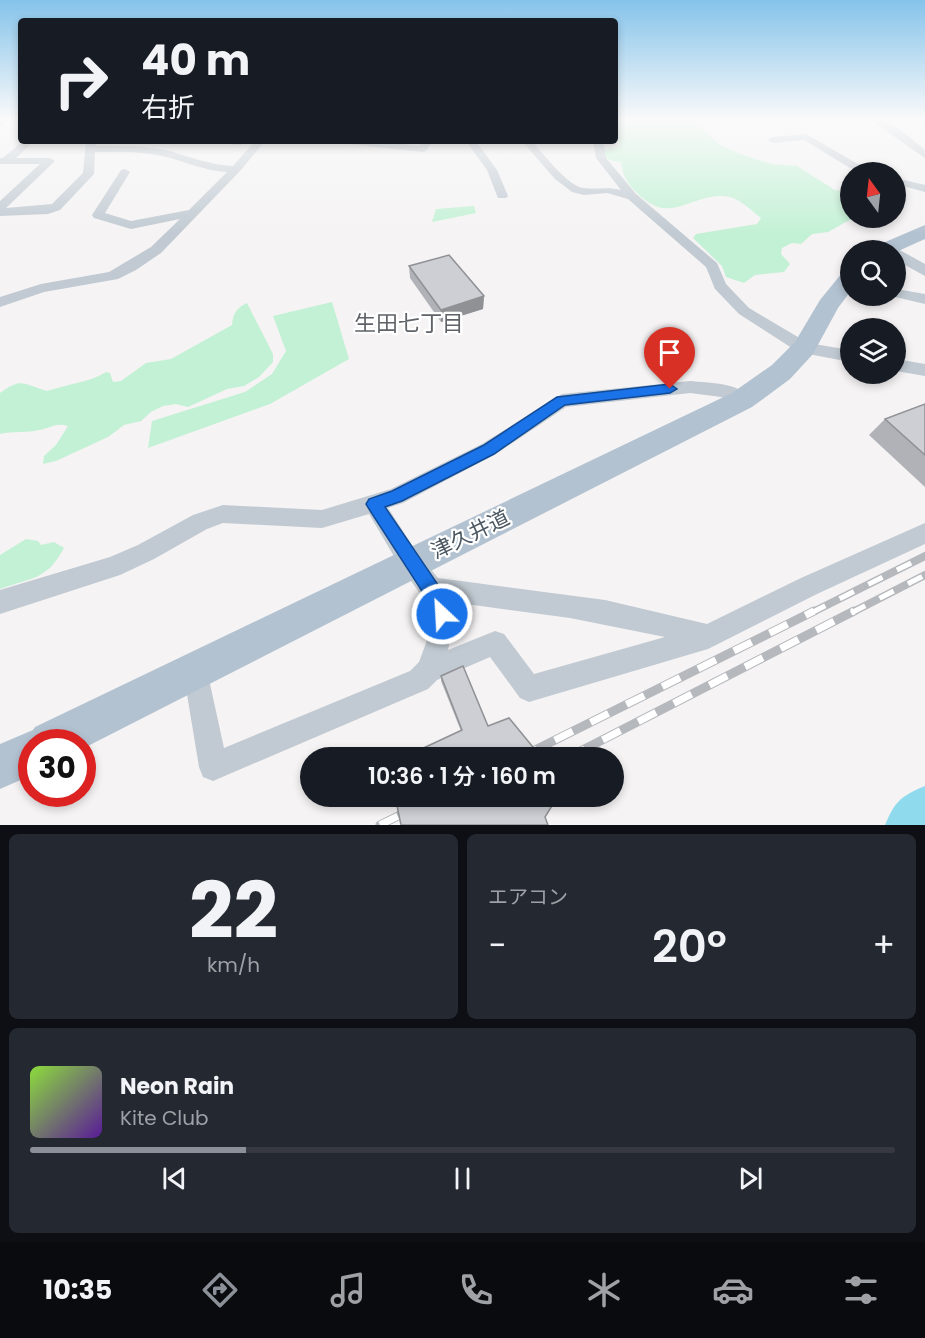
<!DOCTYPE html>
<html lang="ja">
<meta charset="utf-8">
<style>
:root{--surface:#171b24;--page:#242831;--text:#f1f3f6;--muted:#9ea1a6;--line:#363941;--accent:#8c9099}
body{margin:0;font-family:Poppins,"Noto Sans JP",sans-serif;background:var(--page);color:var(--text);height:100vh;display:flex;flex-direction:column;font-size:22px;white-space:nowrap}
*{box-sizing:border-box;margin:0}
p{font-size:20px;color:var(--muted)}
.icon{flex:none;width:33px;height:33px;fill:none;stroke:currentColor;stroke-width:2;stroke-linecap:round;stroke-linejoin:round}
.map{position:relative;height:825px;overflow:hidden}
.side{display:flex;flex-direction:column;gap:9px;padding:9px;background:#0d0f14;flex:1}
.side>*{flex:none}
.guide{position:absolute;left:18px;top:18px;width:600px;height:126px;border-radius:6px;box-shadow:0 3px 9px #0003;background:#171b24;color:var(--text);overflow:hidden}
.needle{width:39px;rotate:345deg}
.fabs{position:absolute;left:840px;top:162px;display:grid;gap:12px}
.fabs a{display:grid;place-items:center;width:66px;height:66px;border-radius:50%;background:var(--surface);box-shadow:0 3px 9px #0003;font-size:30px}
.speed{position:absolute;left:18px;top:729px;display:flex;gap:12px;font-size:30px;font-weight:700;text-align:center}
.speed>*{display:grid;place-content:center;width:78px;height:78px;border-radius:50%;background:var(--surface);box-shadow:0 3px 9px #0003;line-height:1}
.speed .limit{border:9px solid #d22;background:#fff;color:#111}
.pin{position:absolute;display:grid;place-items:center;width:51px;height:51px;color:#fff;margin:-62px -26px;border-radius:50% 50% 50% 0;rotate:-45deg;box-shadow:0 0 6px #0007}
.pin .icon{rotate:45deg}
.me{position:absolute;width:66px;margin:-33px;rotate:335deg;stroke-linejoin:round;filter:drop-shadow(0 0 4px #0008)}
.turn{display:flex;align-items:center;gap:21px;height:126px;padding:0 24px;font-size:27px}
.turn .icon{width:78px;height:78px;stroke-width:2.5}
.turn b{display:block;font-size:42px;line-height:51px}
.big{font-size:45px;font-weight:600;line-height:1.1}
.side .widget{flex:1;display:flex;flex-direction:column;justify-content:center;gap:9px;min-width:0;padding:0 21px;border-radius:9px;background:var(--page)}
.side .dial{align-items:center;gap:0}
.dial b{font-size:78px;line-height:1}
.song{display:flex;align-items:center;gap:18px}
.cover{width:72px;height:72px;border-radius:9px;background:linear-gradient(135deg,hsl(90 70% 55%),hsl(270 70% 35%))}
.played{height:6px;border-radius:3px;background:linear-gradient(90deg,var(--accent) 25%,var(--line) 25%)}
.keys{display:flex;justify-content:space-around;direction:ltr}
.heat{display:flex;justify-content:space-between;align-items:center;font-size:33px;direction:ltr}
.side .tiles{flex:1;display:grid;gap:9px;grid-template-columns:1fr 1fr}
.widget:last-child{grid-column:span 2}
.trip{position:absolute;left:300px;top:747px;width:324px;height:60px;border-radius:30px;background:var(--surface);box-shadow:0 3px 9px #0003;font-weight:600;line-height:60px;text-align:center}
.tabs{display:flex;height:96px;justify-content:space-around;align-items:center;background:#090b0e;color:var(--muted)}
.tabs .icon{width:42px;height:42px}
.tabs .current{color:var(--accent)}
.tabs b{font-size:27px;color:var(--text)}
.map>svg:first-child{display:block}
.green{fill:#c3f1d5}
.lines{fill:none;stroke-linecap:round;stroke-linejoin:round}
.river{fill:#90daee;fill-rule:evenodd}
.minor{fill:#c1cad2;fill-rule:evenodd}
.tertiary{fill:#c1cad2;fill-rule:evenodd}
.primary{fill:#b3c2d1;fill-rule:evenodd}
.rail-far1-casing{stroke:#b5b8bd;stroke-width:8}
.rail-casing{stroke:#b5b8bd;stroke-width:9}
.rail-far1{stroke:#fff;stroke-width:5;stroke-dasharray:16;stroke-linecap:butt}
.rail{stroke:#fff;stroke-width:7;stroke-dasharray:20;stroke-linecap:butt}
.wall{fill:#b0b2b7}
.shaded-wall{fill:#909195}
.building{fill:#cdcfd5;stroke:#909195;stroke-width:1.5}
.route{fill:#1a73e8;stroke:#114b97;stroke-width:1.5}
.labels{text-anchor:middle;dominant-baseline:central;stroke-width:4.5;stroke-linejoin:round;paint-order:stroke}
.street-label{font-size:21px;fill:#4a5661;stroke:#fff}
.neighbourhood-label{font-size:22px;fill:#5f6368;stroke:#fff}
</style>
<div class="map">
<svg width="925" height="825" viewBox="0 0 925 825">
<rect width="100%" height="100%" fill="#f5f3f3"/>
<g class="green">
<path d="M 615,119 L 691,119 L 720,145 L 740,154 L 772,164 L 797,166 L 835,190 L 844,191 L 850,189 L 850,218 L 853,218 L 828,232 L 812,234 L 801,244 L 792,243 L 782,248 L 781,254 L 790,264 L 784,272 L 755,275 L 744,283 L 726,277 L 722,266 L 693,238 L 696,234 L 757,224 L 761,218 C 752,211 741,200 730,197 C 693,190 673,228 638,194 C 628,184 623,177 621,162 C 610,160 606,162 604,150 L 619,147 C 621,138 615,129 615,119 Z"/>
<path d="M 474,206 L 476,213 L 432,222 L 436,209 Z"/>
<path d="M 332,302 L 349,359 L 270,404 L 148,448 L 152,421 L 245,392 L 272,374 L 286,351 L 273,316 Z"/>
<path d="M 247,303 L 273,354 L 273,362 L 259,377 L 244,386 L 227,389 L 188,407 L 176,404 L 163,406 L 151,412 L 141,421 L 124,425 L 108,437 L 56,461 L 43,464 L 44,456 L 56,445 L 68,426 C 56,422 51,428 39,430 C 27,433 13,431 0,434 L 0,393 C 22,377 23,384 47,391 C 67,384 88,383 106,372 L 110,373 L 113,382 L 121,381 L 146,363 L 171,359 L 232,325 C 233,314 236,308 247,303 Z"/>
<path d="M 26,539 L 38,541 L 41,545 L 54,542 L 64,548 C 46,581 32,577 0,589 L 0,555 Z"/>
</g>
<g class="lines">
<path class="river" d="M 925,786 L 925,825 L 885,825 C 895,801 901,796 925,786 Z"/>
<g class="minor">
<path d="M 0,119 L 11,119 L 0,126 Z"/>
<path d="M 869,119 C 890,118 909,137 925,150 L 925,158 Z"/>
<path d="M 806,134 L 858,164 L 877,172 L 863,172 L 850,168 L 804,140 L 773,143 L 768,140 L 773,137 Z"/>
<path d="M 23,141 L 34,141 L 16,158 L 50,158 L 55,161 L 6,208 L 52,204 L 83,173 L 86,141 L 96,141 L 96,146 C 119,146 142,145 165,150 C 189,156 209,165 233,166 L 255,141 L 265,141 L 240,171 L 161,253 L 136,270 L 118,279 L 44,292 L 0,307 L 0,297 L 41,284 L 109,272 L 151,247 L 180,219 L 131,229 L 94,218 L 92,215 L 121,170 L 125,169 L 130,172 L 105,213 L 131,221 L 189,210 L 227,172 C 204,171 184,161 162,156 C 140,151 118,152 95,152 L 94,174 L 60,210 L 48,214 L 0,216 L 0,201 L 40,164 L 0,164 L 0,158 L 3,158 Z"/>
<path d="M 226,141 L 250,141 C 245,146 231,146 226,141 Z"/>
<path d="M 344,141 L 377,141 L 419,146 L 423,141 L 433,141 L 426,151 L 422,152 L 349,144 Z"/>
<path d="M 466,141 L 476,141 L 497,170 L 508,196 L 506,198 L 498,198 L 487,170 Z"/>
<path d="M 522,141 L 532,141 C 543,153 568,187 584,188 C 597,190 607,186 621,190 L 596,158 L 593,141 L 603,141 L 606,158 L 636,194 L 717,263 L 726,284 L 749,308 L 808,343 L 850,350 L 850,362 L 798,352 L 739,314 L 715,289 L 706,267 L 628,199 L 607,193 L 584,195 L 572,192 L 555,179 Z"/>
<path d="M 896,178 L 925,185 L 925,192 L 896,184 Z"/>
<path d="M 896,289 L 925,294 L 925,304 L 891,296 L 896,296 Z"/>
<path d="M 896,359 L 925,364 L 925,376 L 896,371 Z"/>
<path d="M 690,381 C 708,383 741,382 751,400 L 748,405 L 742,407 L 721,397 L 690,393 L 566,407 L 496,454 L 403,503 L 388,508 L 414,548 L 438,578 L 605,600 L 707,624 L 801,578 L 925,523 L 925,544 L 817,594 L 708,649 L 529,702 L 520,698 L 490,657 L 437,680 L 428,689 L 213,781 L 203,777 L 199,767 L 183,670 L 187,661 L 196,657 L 205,661 L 224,748 L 410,671 L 419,662 L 426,643 L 430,620 L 429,606 L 398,563 L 369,514 L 322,528 L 223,523 L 207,529 L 154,559 L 120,575 L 0,614 L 0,590 L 110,557 L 138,545 L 193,515 L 223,505 L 322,510 L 391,489 L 482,444 L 562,394 ZM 451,602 L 570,618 L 665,637 L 534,674 L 504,634 L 495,631 L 448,650 L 454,620 Z"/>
</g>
<path class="tertiary" d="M 896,248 L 925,264 L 925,276 L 896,260 L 896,250 L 889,250 Z"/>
<g class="primary">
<path d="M 925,225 L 925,239 L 896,252 L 873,250 L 876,246 Z"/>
<path d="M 850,271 L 850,292 L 838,308 L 813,354 L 790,379 L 752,407 L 82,749 L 82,742 L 32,742 L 32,775 L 0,789 L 0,744 L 33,730 L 35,727 L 732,393 L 772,365 L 795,342 L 820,300 L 842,273 Z"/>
</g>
<defs>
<g id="rail-far1">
<path d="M 811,613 L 925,556"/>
<path d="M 851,613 L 925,575"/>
</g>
<g id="rail">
<path d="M 519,758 L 814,611"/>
<path d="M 567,758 L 854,611"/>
<path d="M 380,825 L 438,796"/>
</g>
</defs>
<use href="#rail-far1" class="rail-far1-casing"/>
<use href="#rail" class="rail-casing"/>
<use href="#rail-far1" class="rail-far1"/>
<use href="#rail" class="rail"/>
</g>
<g class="wall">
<path d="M 409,266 L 484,296 L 483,309 L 441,322 L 410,278 Z"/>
<path d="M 925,404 L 925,487 L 869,435 L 885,419 Z"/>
<path d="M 441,676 L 488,726 L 461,731 L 441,681 Z"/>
</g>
<path class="shaded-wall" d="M 484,296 L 483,309 L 441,322 L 441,310 Z"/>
<g class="building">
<path d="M 449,255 L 484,296 L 441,310 L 409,266 Z"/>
<path d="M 925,404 L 925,455 L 885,419 Z"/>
<path d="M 463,666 L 488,726 L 509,718 L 542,758 L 402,758 L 462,730 L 441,676 Z"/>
<path d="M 395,796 L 558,796 L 545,817 L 548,825 L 401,825 Z"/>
</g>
<linearGradient id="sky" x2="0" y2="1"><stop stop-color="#85c3ea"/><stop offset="0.51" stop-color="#fafafa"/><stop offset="1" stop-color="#fafafa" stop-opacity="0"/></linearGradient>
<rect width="925" height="234" fill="url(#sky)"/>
<path class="route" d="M 670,384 L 677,389 L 670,393 L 565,405 L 494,454 L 402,501 L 385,507 L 445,595 L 451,614 L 448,620 L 442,623 L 436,620 L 431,605 L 369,509 L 366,504 L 369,499 L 392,491 L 484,445 L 557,397 Z"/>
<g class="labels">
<g class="street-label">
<text transform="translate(470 534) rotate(-26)">津久井道</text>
</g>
<g class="neighbourhood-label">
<text x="409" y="323">生田七丁目</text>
</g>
</g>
</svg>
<div class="fabs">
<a><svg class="needle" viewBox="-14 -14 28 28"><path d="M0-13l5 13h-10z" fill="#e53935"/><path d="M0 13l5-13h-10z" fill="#9ea1a6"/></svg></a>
<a><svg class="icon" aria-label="search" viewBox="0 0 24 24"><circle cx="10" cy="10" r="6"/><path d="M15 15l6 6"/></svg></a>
<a><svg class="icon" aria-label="layers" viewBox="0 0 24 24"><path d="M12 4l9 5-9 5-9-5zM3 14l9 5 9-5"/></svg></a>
</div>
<div class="speed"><div class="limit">30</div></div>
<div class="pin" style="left:670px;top:389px;background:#d93025"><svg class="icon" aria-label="arrive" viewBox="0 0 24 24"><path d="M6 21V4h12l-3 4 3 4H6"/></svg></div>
<svg class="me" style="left:442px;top:614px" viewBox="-20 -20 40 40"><circle r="17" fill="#1a73e8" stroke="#fff" stroke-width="3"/><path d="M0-11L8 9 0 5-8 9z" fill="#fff"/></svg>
<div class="trip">10:36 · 1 分 · 160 m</div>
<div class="guide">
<div class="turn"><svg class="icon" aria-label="right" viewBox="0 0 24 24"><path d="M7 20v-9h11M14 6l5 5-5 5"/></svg><div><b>40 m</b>右折</div></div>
</div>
</div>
<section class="side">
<div class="tiles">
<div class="widget dial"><b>22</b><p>km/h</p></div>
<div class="widget"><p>エアコン</p>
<div class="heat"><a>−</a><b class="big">20°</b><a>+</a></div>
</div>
<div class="widget">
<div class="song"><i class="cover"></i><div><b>Neon Rain</b><p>Kite Club</p></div></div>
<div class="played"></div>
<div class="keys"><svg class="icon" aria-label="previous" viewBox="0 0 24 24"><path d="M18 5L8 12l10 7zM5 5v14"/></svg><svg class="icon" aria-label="pause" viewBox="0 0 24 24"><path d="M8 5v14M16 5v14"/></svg><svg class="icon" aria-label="next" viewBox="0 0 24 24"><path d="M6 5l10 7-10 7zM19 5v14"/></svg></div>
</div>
</div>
</section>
<nav class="tabs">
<b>10:35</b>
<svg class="icon current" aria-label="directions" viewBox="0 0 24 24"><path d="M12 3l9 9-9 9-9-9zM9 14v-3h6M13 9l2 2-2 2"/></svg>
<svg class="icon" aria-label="music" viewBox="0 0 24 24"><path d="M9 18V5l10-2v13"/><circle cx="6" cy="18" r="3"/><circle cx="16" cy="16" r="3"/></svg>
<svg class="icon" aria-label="phone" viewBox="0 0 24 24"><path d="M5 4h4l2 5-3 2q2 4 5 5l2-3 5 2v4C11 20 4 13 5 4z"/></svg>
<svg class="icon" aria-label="climate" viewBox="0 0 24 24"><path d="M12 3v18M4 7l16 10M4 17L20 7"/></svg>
<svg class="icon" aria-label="car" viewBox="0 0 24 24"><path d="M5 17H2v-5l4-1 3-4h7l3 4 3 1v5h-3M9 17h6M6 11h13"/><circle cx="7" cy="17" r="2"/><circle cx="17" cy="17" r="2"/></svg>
<svg class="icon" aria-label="filters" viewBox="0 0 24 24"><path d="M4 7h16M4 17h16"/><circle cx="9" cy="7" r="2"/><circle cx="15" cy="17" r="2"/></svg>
</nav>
